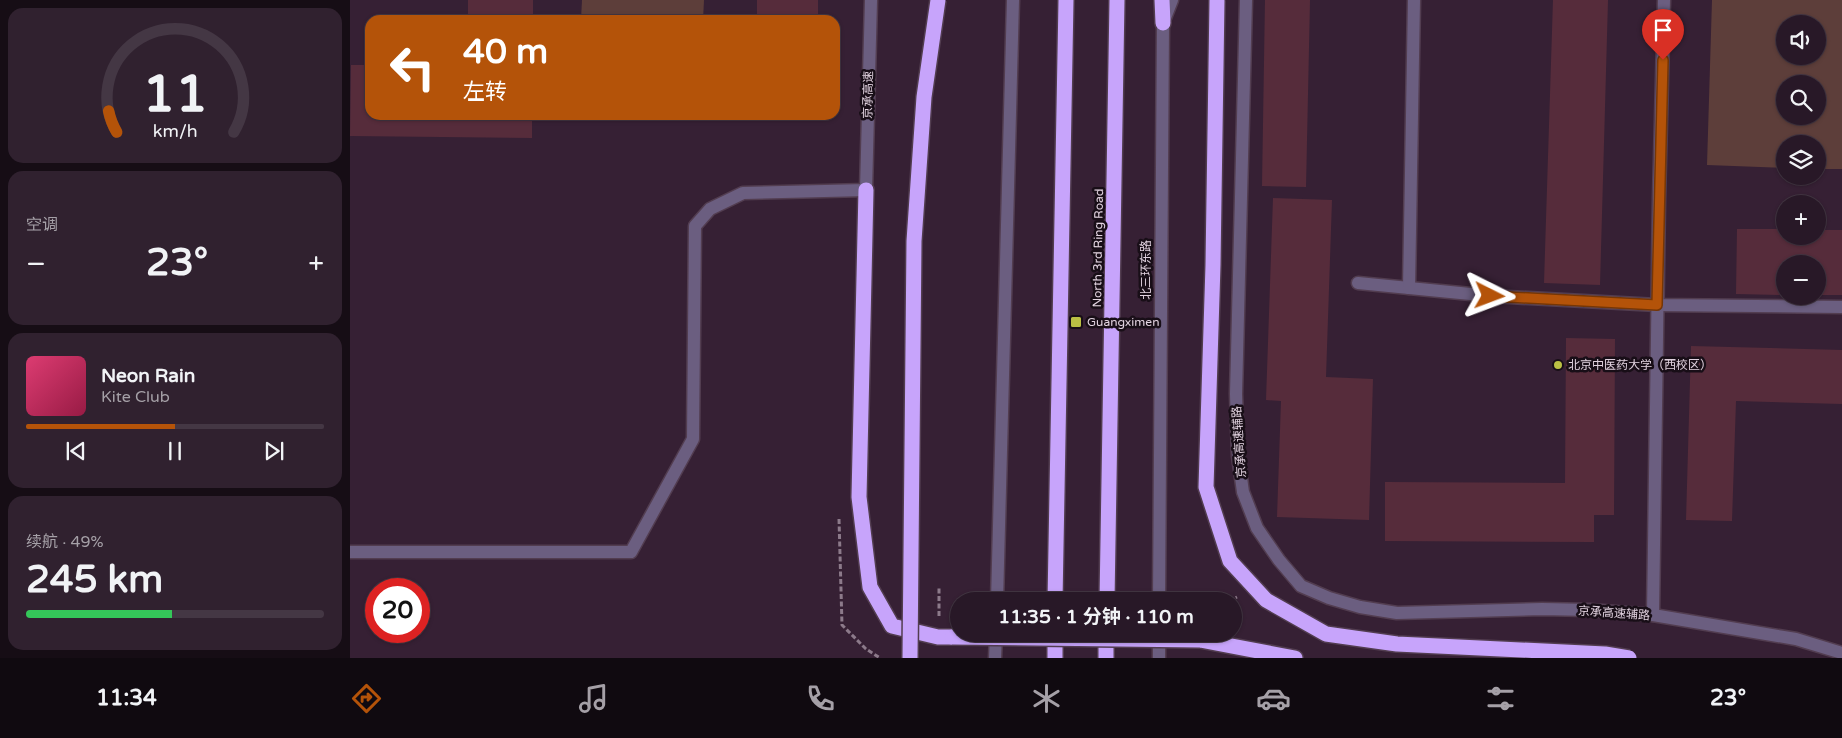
<!DOCTYPE html>
<html lang="zh">
<meta charset="utf-8">
<style>
:root{--surface:#281827;--page:#30212f;--text:#f1f3f6;--muted:#a5a0a7;--line:#443744;--accent:#b45309}
body{margin:0;font-family:"Varela Round","Noto Sans SC",sans-serif;background:var(--page);color:var(--text);height:100vh;display:flex;flex-direction:column;font-size:19px;white-space:nowrap}
*{box-sizing:border-box;margin:0}
p{font-size:16px;color:var(--muted)}
.icon{flex:none;width:28px;height:28px;fill:none;stroke:currentColor;stroke-width:2;stroke-linecap:round;stroke-linejoin:round}
.map{position:relative;flex:1;overflow:hidden}
.side{display:flex;flex-direction:column;gap:8px;padding:8px;background:#160d15;width:350px}
.side>*{flex:none}
.guide{position:absolute;left:15px;top:15px;width:475px;height:105px;border-radius:15px;box-shadow:0 1px 4px #0004,0 0 0 1px var(--line);background:#b45309;color:#fff;overflow:hidden}
.tools{position:absolute;left:1426px;top:15px;display:grid;gap:10px}
.tools a{display:grid;place-items:center;width:50px;height:50px;border-radius:50%;background:var(--surface);box-shadow:0 1px 4px #0004,0 0 0 1px var(--line);font-size:25px}
.speed{position:absolute;left:15px;top:578px;display:flex;gap:10px;font-size:25px;font-weight:700;text-align:center}
.speed>*{display:grid;place-content:center;width:65px;height:65px;border-radius:50%;background:var(--surface);box-shadow:0 1px 4px #0004,0 0 0 1px var(--line);line-height:1}
.speed .limit{border:8px solid #d22;background:#fff;color:#111}
.pin{position:absolute;display:grid;place-items:center;width:42px;height:42px;color:#fff;margin:-51px -21px;border-radius:50% 50% 50% 0;rotate:-45deg;box-shadow:0 0 5px #0007}
.pin .icon{rotate:45deg}
.me{position:absolute;width:55px;margin:-28px;rotate:93deg;stroke-linejoin:round;filter:drop-shadow(0 0 4px #0008)}
.turn{display:flex;align-items:center;gap:18px;height:105px;padding:0 15px;font-size:22px}
.turn .icon{width:65px;height:65px;stroke-width:2.5}
.turn b{display:block;font-size:35px;line-height:42px}
.big{font-size:38px;font-weight:700;line-height:1.1}
.side .tile{flex:1;display:flex;flex-direction:column;justify-content:center;gap:8px;min-width:0;padding:0 18px;border-radius:15px;background:var(--page)}
.side .dial{align-items:center;gap:0}
.dial svg{height:130px;overflow:visible;fill:none;stroke:var(--line);stroke-width:7;stroke-linecap:round;text-anchor:middle}
.dial text{fill:var(--text);stroke:none}
.song{display:flex;align-items:center;gap:15px}
.cover{width:60px;height:60px;border-radius:8px;background:linear-gradient(135deg,hsl(340 70% 55%),hsl(340 70% 35%))}
.played{height:5px;border-radius:2px;background:linear-gradient(90deg,var(--accent) 50%,var(--line) 50%)}
.keys{display:flex;justify-content:space-around;direction:ltr}
.heat{display:flex;justify-content:space-between;align-items:center;font-size:28px;direction:ltr}
.charge{height:8px;border-radius:4px;background:linear-gradient(90deg,#34c759 49%,var(--line) 0)}
.trip{position:absolute;left:600px;top:592px;width:292px;height:50px;border-radius:25px;background:var(--surface);box-shadow:0 1px 4px #0004,0 0 0 1px var(--line);font-weight:700;line-height:50px;text-align:center}
.tab-bar{display:flex;height:80px;justify-content:space-around;align-items:center;background:#100a10;color:var(--muted)}
.tab-bar .icon{width:35px;height:35px}
.tab-bar .active{color:var(--accent)}
.tab-bar b{font-size:22px;color:var(--text)}
main{display:flex;flex:1;min-height:0}
.map>svg:first-child{display:block}
.green{fill:#5d3e3a;fill-rule:evenodd}
.building{fill:#562c3b}
.lines{fill:none;stroke-linecap:round;stroke-linejoin:round}
.minor-casing{stroke:#523d50;stroke-width:15}
.highway-casing{stroke:#523d50;stroke-width:18}
.path{stroke:#8c7a8a;stroke-width:3;stroke-dasharray:5 2.5;stroke-linecap:butt}
.minor{stroke:#6b5e80;stroke-width:12}
.highway{stroke:#c7a4fb;stroke-width:15}
.highway-bridge-casing{stroke:#523d50;stroke-width:18;stroke-linecap:butt}
.highway-bridge{stroke:#c7a4fb;stroke-width:15}
.route-casing{stroke:#753606;stroke-width:12}
.route{stroke:#b45309;stroke-width:9}
.poi-dot{fill:#bbc044;stroke:#180e17;stroke-width:2}
.labels{text-anchor:middle;dominant-baseline:central;stroke-width:5;stroke-linejoin:round;paint-order:stroke}
.street-label{font-size:12px;fill:#e2d3e0;stroke:#180e17}
.poi-label{font-size:12px;fill:#e2d3e0;stroke:#180e17;text-anchor:start}
</style>
<main>
<section class="side">
<div class="tile dial"><svg viewBox="0 0 100 80">
<path d="M14 69A42 42 0 1 1 86 69"/>
<path d="M14 69A42 42 0 0 1 9 56" stroke="#b45309"/>
<text x="50" y="56" font-size="32" font-weight="700">11</text>
<text x="50" y="72" font-size="11">km/h</text>
</svg></div>
<div class="tile"><p>空调</p>
<div class="heat"><a>−</a><b class="big">23°</b><a>+</a></div>
</div>
<div class="tile">
<div class="song"><i class="cover"></i><div><b>Neon Rain</b><p>Kite Club</p></div></div>
<div class="played"></div>
<div class="keys"><svg class="icon" aria-label="previous" viewBox="0 0 24 24"><path d="M18 5L8 12l10 7zM5 5v14"/></svg><svg class="icon" aria-label="pause" viewBox="0 0 24 24"><path d="M8 5v14M16 5v14"/></svg><svg class="icon" aria-label="next" viewBox="0 0 24 24"><path d="M6 5l10 7-10 7zM19 5v14"/></svg></div>
</div>
<div class="tile"><p>续航 · 49%</p><b class="big">245 km</b><div class="charge"></div></div>
</section>
<div class="map">
<svg width="1492" height="658" viewBox="0 0 1492 658">
<rect width="100%" height="100%" fill="#362034"/>
<g class="green">
<path d="M 232,0 L 354,0 L 353,20 L 231,20 Z"/>
<path d="M 1362,0 L 1492,0 L 1492,169 L 1468,169 L 1468,144 L 1435,144 L 1435,168 L 1357,165 ZM 1435,24 L 1468,24 L 1468,56 L 1435,56 ZM 1435,84 L 1468,84 L 1468,116 L 1435,116 Z"/>
</g>
<g class="building">
<rect x="118" y="0" width="65" height="20"/>
<rect x="407" y="0" width="61" height="20"/>
<path d="M 915,0 L 960,0 L 956,187 L 912,186 Z"/>
<path d="M 1203,0 L 1258,0 L 1250,285 L 1194,283 Z"/>
<path d="M 1,65 L 20,65 L 20,115 L 182,115 L 182,138 L 0,136 Z"/>
<path d="M 923,198 L 982,200 L 976,377 L 1023,379 L 1019,520 L 927,517 L 931,401 L 916,400 Z"/>
<path d="M 1387,229 L 1435,229 L 1435,236 L 1468,236 L 1468,230 L 1492,230 L 1492,295 L 1468,295 L 1468,264 L 1435,264 L 1435,295 L 1386,294 Z"/>
<path d="M 1216,338 L 1265,339 L 1264,515 L 1244,515 L 1244,542 L 1035,541 L 1035,482 L 1215,483 Z"/>
<path d="M 1341,346 L 1492,350 L 1492,404 L 1386,401 L 1382,521 L 1336,520 Z"/>
</g>
<g class="lines">
<defs>
<g id="minor">
<path d="M 896,0 L 886,394 L 888,456 L 893,492 L 907,528 L 929,560 L 951,586 L 979,598 L 1010,607 L 1047,613 L 1192,609 L 1240,610 L 1303,615 L 1446,639 L 1492,653"/>
<path d="M 1008,283 L 1141,296 L 1307,305 L 1492,307"/>
<path d="M 1059,288 L 1064,0"/>
<path d="M 0,552 L 281,552 L 343,439 L 345,226 L 360,209 L 393,193 L 516,190 L 521,0"/>
<path d="M 647,601 L 663,0"/>
<path d="M 809,601 L 813,23 L 822,0"/>
<path d="M 1303,615 L 1309,199 L 1314,0"/>
<path d="M 645,658 L 646,634"/>
<path d="M 809,658 L 809,634"/>
</g>
<g id="highway">
<path d="M 812,0 L 813,23"/>
<path d="M 516,190 L 509,497 L 520,587 L 542,626 L 588,637 L 602,637"/>
<path d="M 705,601 L 716,0"/>
<path d="M 757,601 L 767,0"/>
<path d="M 850,640 L 945,658"/>
<path d="M 705,658 L 705,634"/>
<path d="M 756,658 L 756,634"/>
</g>
</defs>
<use href="#minor" class="minor-casing"/>
<use href="#highway" class="highway-casing"/>
<g class="path">
<path d="M 489,519 L 492,625 L 516,649 L 530,658"/>
<path d="M 879,601 L 887,597"/>
<path d="M 589,616 L 589,587"/>
</g>
<use href="#minor" class="minor"/>
<use href="#highway" class="highway"/>
<defs>
<g id="highway-bridge">
<path d="M 867,0 L 863,265 L 856,487 L 880,561 L 916,600 L 976,634 L 1047,644 L 1255,654 L 1279,658"/>
<path d="M 602,637 L 850,640"/>
<path d="M 560,658 L 564,241 L 574,97 L 588,0"/>
</g>
</defs>
<use href="#highway-bridge" class="highway-bridge-casing"/>
<use href="#highway-bridge" class="highway-bridge"/>
</g>
<g class="lines">
<defs>
<path id="route" d="M 1140,296 L 1307,305 L 1313,60"/>
</defs>
<use href="#route" class="route-casing"/>
<use href="#route" class="route"/>
</g>
<g class="poi-dot">
<rect x="720" y="316" width="12" height="12" rx="2.5"/>
<circle cx="1208" cy="365" r="5"/>
</g>
<g class="labels">
<g class="street-label">
<text transform="translate(518 95) rotate(-89)">京承高速</text>
<text transform="translate(748 248) rotate(-89)">North 3rd Ring Road</text>
<text transform="translate(796 270) rotate(-90)">北三环东路</text>
<text transform="translate(889 442) rotate(-94)">京承高速辅路</text>
<text transform="translate(1264 613) rotate(4)">京承高速辅路</text>
</g>
<g class="poi-label">
<text x="737" y="322">Guangximen</text>
<text x="1218" y="365">北京中医药大学（西校区）</text>
</g>
</g>
</svg>
<div class="tools">
<a><svg class="icon" aria-label="sound" viewBox="0 0 24 24"><path d="M4 9h4l5-4v14l-5-4H4zM17 9q2 3 0 6"/></svg></a>
<a><svg class="icon" aria-label="search" viewBox="0 0 24 24"><circle cx="10" cy="10" r="6"/><path d="M15 15l6 6"/></svg></a>
<a><svg class="icon" aria-label="layers" viewBox="0 0 24 24"><path d="M12 4l9 5-9 5-9-5zM3 14l9 5 9-5"/></svg></a>
<a>+</a>
<a>−</a>
</div>
<div class="speed"><div class="limit">20</div></div>
<div class="pin" style="left:1313px;top:60px;background:#d93025"><svg class="icon" aria-label="arrive" viewBox="0 0 24 24"><path d="M6 21V4h12l-3 4 3 4H6"/></svg></div>
<svg class="me" style="left:1140px;top:296px" viewBox="-20 -20 40 40"><path d="M0-17L14 15 0 8-14 15z" fill="#b45309" stroke="#fff" stroke-width="4"/></svg>
<div class="trip">11:35 · 1 分钟 · 110 m</div>
<div class="guide">
<div class="turn"><svg class="icon" aria-label="left" viewBox="0 0 24 24"><path d="M17 20v-9H6M10 6l-5 5 5 5"/></svg><div><b>40 m</b>左转</div></div>
</div>
</div>
</main>
<nav class="tab-bar">
<b>11:34</b>
<svg class="icon active" aria-label="directions" viewBox="0 0 24 24"><path d="M12 3l9 9-9 9-9-9zM9 14v-3h6M13 9l2 2-2 2"/></svg>
<svg class="icon" aria-label="music" viewBox="0 0 24 24"><path d="M9 18V5l10-2v13"/><circle cx="6" cy="18" r="3"/><circle cx="16" cy="16" r="3"/></svg>
<svg class="icon" aria-label="phone" viewBox="0 0 24 24"><path d="M5 4h4l2 5-3 2q2 4 5 5l2-3 5 2v4C11 20 4 13 5 4z"/></svg>
<svg class="icon" aria-label="climate" viewBox="0 0 24 24"><path d="M12 3v18M4 7l16 10M4 17L20 7"/></svg>
<svg class="icon" aria-label="car" viewBox="0 0 24 24"><path d="M5 17H2v-5l4-1 3-4h7l3 4 3 1v5h-3M9 17h6M6 11h13"/><circle cx="7" cy="17" r="2"/><circle cx="17" cy="17" r="2"/></svg>
<svg class="icon" aria-label="filters" viewBox="0 0 24 24"><path d="M4 7h16M4 17h16"/><circle cx="9" cy="7" r="2"/><circle cx="15" cy="17" r="2"/></svg>
<b>23°</b>
</nav>
